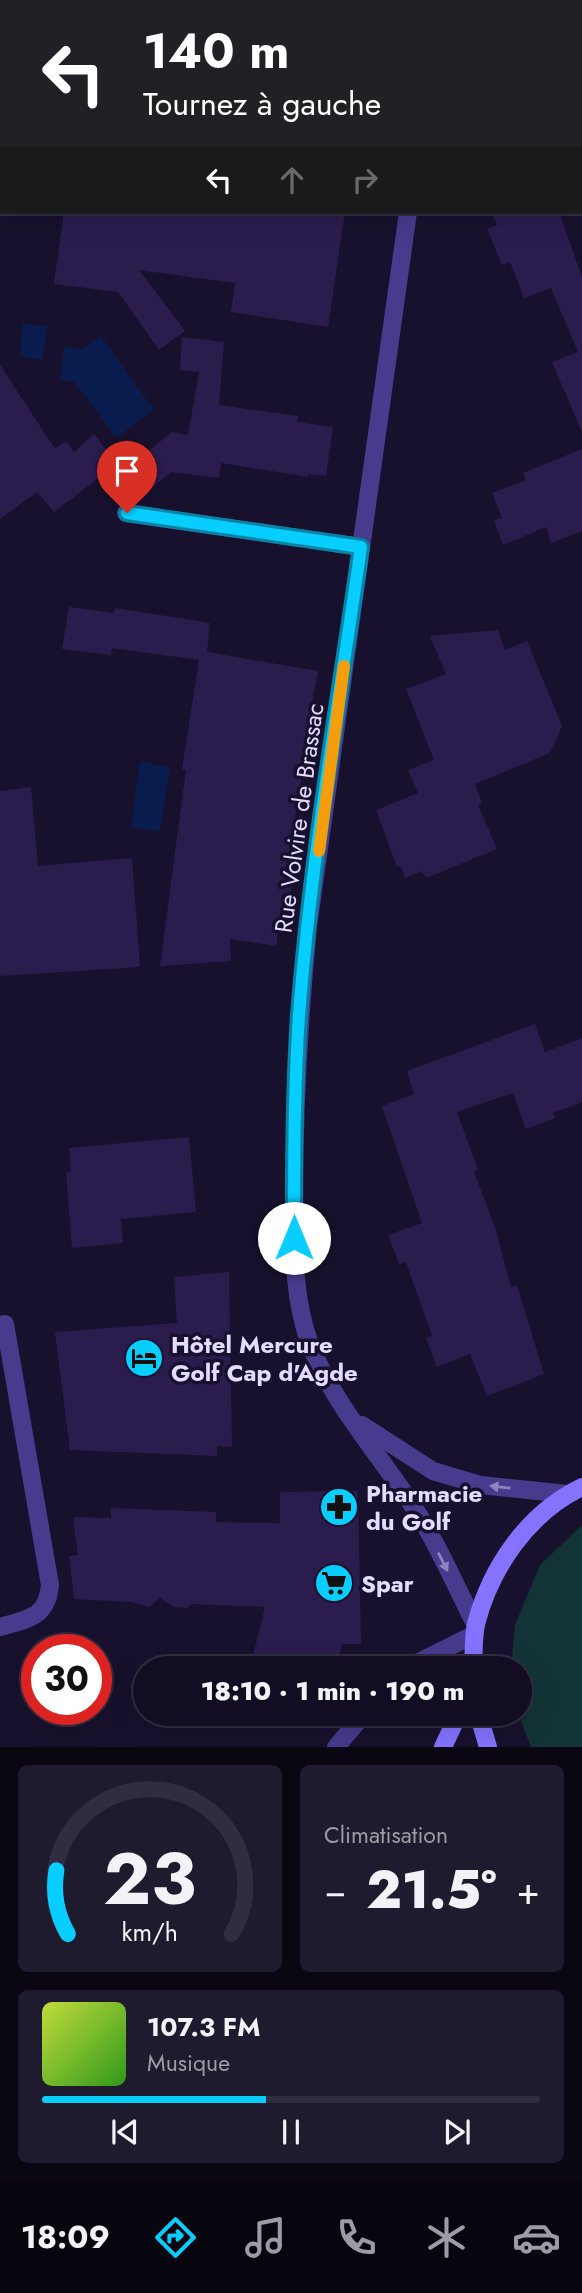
<!DOCTYPE html>
<html lang="fr">
<meta charset="utf-8">
<style>
:root{--surface:#120d22;--page:#1f1b2f;--text:#f1f3f6;--muted:#9c9ca5;--line:#312d40;--accent:#08cdff}
body{margin:0;font-family:Jost,sans-serif;background:var(--page);color:var(--text);height:100vh;display:flex;flex-direction:column;font-size:26px;white-space:nowrap}
*{box-sizing:border-box;margin:0}
p{font-size:23px;color:var(--muted)}
.icon{flex:none;width:38px;height:38px;fill:none;stroke:currentColor;stroke-width:2;stroke-linecap:round;stroke-linejoin:round}
.map{position:relative;height:1747px;overflow:hidden}
.side{display:flex;flex-direction:column;gap:18px;padding:18px;background:#0a0713;flex:1}
.side>*{flex:none}
.guide{position:absolute;left:0px;top:0px;width:583px;height:214px;box-shadow:0 7px 28px #0002,0 0 0 2px var(--line);background:#202124;color:#fff;overflow:hidden}
.speed{position:absolute;left:21px;top:1634px;display:flex;gap:14px;font-size:35px;font-weight:700;text-align:center}
.speed>*{display:grid;place-content:center;width:91px;height:91px;border-radius:50%;background:var(--surface);box-shadow:0 7px 28px #0002,0 0 0 2px var(--line);line-height:1}
.speed .limit{border:10px solid #d22;background:#fff;color:#111}
.pin{position:absolute;display:grid;place-items:center;width:60px;height:60px;color:#fff;margin:-72px -30px;border-radius:50% 50% 50% 0;rotate:-45deg;box-shadow:0 0 7px #0007}
.pin .icon{rotate:45deg}
.me{position:absolute;width:77px;margin:-38px;rotate:0deg;stroke-linejoin:round;filter:drop-shadow(0 0 5px #0008)}
.turn{display:flex;align-items:center;gap:24px;height:147px;padding:0 28px;font-size:32px}
.turn .icon{width:91px;height:91px;stroke-width:2.5}
.turn b{display:block;font-size:49px;line-height:60px}
.lanes{display:flex;align-items:center;height:66px;padding:0 28px;background:#0003;justify-content:center;gap:35px;direction:ltr}
.lanes .off{opacity:.35}
.big{font-size:52px;font-weight:800;line-height:1.1}
.side .card{flex:1;display:flex;flex-direction:column;justify-content:center;gap:10px;min-width:0;padding:0 24px;border-radius:10px;background:var(--page)}
.side .dial{align-items:center;gap:0}
.dial svg{height:182px;overflow:visible;fill:none;stroke:var(--line);stroke-width:7;stroke-linecap:round;text-anchor:middle}
.dial text{fill:var(--text);stroke:none}
.song{display:flex;align-items:center;gap:21px}
.cover{width:84px;height:84px;border-radius:10px;background:linear-gradient(135deg,hsl(70 70% 55%),hsl(110 70% 35%))}
.played{height:7px;border-radius:4px;background:linear-gradient(90deg,var(--accent) 45%,var(--line) 45%)}
.keys{display:flex;justify-content:space-around;direction:ltr}
.heat{display:flex;justify-content:space-between;align-items:center;font-size:38px;direction:ltr}
.side .tiles{flex:1;display:grid;gap:18px;grid-template-columns:1fr 1fr}
.card:last-child{grid-column:span 2}
.trip{position:absolute;left:133px;top:1656px;width:399px;height:70px;border-radius:35px;background:var(--surface);box-shadow:0 7px 28px #0002,0 0 0 2px var(--line);font-weight:800;line-height:70px;text-align:center}
.tabs{display:flex;height:112px;justify-content:space-around;align-items:center;background:#07050e;color:var(--muted)}
.tabs .icon{width:49px;height:49px}
.tabs .selected{color:var(--accent)}
.tabs b{font-size:32px;color:var(--text)}
.map>svg:first-child{display:block}
.green{fill:#133437}
.water{fill:#0a1b4d}
.building{fill:#2b1c4e}
.lines{fill:none;stroke-linecap:round;stroke-linejoin:round}
.lane{stroke:#463b8d;stroke-width:18}
.street{stroke:#463b8d;stroke-width:18}
.secondary{stroke:#8573ff;stroke-width:18}
.oneway{fill:#8d83c0}
.route-casing{stroke:#0585a6;stroke-width:18}
.route{stroke:#08cdff;stroke-width:12}
.slow{stroke:#f59e0b;stroke-width:12}
.labels{text-anchor:middle;dominant-baseline:central;stroke-width:7;stroke-linejoin:round;paint-order:stroke}
.street-label{font-size:24px;fill:#e4dcff;stroke:#18112d}
.poi-label{font-size:24px;font-weight:bold;fill:#e4dcff;stroke:#18112d;text-anchor:start}
</style>
<div class="map">
<svg width="582" height="1747" viewBox="0 0 582 1747">
<rect width="100%" height="100%" fill="#18112d"/>
<path class="green" d="M 582,1525 L 582,1747 L 531,1747 L 518,1713 L 520,1668 L 511,1668 L 515,1625 L 540,1565 Z"/>
<g class="water">
<path d="M 23,323 L 47,326 L 43,360 L 20,357 Z"/>
<path d="M 101,336 L 154,410 L 116,438 L 75,382 L 60,381 L 64,347 L 82,349 Z"/>
<path d="M 140,761 L 170,768 L 160,832 L 131,827 Z"/>
</g>
<g class="building">
<path d="M 64,212 L 345,212 L 328,327 L 231,312 L 235,283 L 139,270 L 185,331 L 159,350 L 118,292 L 54,284 Z"/>
<path d="M 491,212 L 559,212 L 582,277 L 582,432 L 552,362 L 578,352 L 551,288 L 524,298 L 510,262 L 502,265 L 487,229 L 497,225 Z"/>
<path d="M 182,337 L 224,342 L 219,405 L 298,416 L 297,422 L 333,427 L 326,476 L 308,474 L 308,477 L 221,463 L 219,478 L 171,472 L 142,496 L 122,472 L 172,432 L 188,435 L 199,372 L 180,370 Z"/>
<path d="M 0,365 L 55,449 L 66,441 L 74,452 L 94,434 L 117,464 L 54,512 L 37,492 L 0,519 Z"/>
<path d="M 582,449 L 582,531 L 551,543 L 546,527 L 503,545 L 494,520 L 502,518 L 492,493 L 526,480 L 523,473 Z"/>
<path d="M 69,607 L 113,613 L 115,608 L 210,623 L 207,652 L 318,671 L 307,729 L 313,730 L 307,776 L 302,776 L 290,847 L 297,848 L 290,897 L 284,896 L 276,946 L 230,939 L 231,961 L 160,966 L 186,770 L 182,769 L 199,660 L 112,648 L 111,655 L 62,649 Z"/>
<path d="M 498,630 L 505,650 L 527,641 L 562,726 L 550,753 L 475,784 L 482,803 L 478,805 L 497,849 L 426,878 L 422,871 L 405,878 L 401,866 L 397,867 L 376,810 L 418,793 L 408,770 L 434,760 L 406,689 L 446,674 L 430,636 Z"/>
<path d="M 31,787 L 38,866 L 132,858 L 140,967 L 0,976 L 0,791 Z"/>
<path d="M 535,1024 L 545,1052 L 582,1038 L 582,1102 L 553,1113 L 555,1118 L 526,1129 L 513,1093 L 457,1112 L 478,1170 L 474,1172 L 496,1230 L 511,1287 L 517,1285 L 544,1374 L 487,1396 L 470,1354 L 437,1367 L 426,1338 L 432,1336 L 406,1262 L 399,1264 L 388,1235 L 422,1223 L 382,1106 L 414,1094 L 407,1071 Z"/>
<path d="M 189,1137 L 196,1212 L 121,1219 L 123,1243 L 72,1248 L 66,1172 L 71,1172 L 69,1148 Z"/>
<path d="M 229,1272 L 232,1447 L 217,1446 L 217,1456 L 70,1450 L 55,1332 L 177,1323 L 174,1277 Z"/>
<path d="M 358,1491 L 361,1644 L 342,1644 L 336,1668 L 250,1668 L 265,1607 L 192,1604 L 187,1608 L 174,1607 L 160,1598 L 149,1607 L 131,1602 L 74,1599 L 69,1556 L 78,1555 L 73,1517 L 111,1518 L 111,1508 L 216,1512 L 216,1522 L 280,1523 L 280,1492 Z"/>
</g>
<g class="lines">
<g class="lane">
<path d="M 126,513 L 361,547"/>
<path d="M 0,1325 L 5,1324 L 50,1585 C 47,1618 28,1619 0,1627"/>
<path d="M 407,1668 L 475,1634"/>
<path d="M 336,1747 L 365,1713"/>
</g>
<g class="street">
<path d="M 437,2 L 437,0"/>
<path d="M 581,109 L 582,109"/>
<path d="M 0,150 L 2,150"/>
<path d="M 408,212 L 308,927 C 299,1019 294,1110 294,1202 C 294,1249 293,1299 310,1344 C 335,1409 387,1462 423,1522 C 443,1555 458,1591 476,1626"/>
<path d="M 362,1425 L 433,1471 L 480,1485 L 567,1494"/>
</g>
<g class="secondary">
<path d="M 473,1668 C 474,1654 473,1638 476,1624 C 491,1567 528,1513 582,1487"/>
<path d="M 478,1713 L 488,1747"/>
<path d="M 443,1747 L 459,1713"/>
</g>
</g>
<defs><path id="oneway-solid" d="M-6-.8H1V-3.2L6.5 0L1 3.2V.8H-6Z" transform="scale(1.75)"/></defs>
<g class="oneway">
<use href="#oneway-solid" transform="translate(500 1487) rotate(-174)"/>
<use href="#oneway-solid" transform="translate(443 1562) rotate(63)"/>
</g>
<g class="lines">
<defs>
<path id="route" d="M 127,513 L 361,547 C 339,702 311,859 299,1015 C 294,1089 294,1164 294,1238"/>
</defs>
<use href="#route" class="route-casing"/>
<use href="#route" class="route"/>
<path class="slow" d="M 319,851 L 344,666"/>
</g>
<defs>
<symbol id="hotel-disc" viewBox="-11 -11 22 22"><circle r="9.5" fill="#08cdff" stroke="#18112d"/><path d="M-6-4.5h1.5V1H6V5H4.5V3h-9V5H-6ZM-4 0a1.8 1.8 0 1 1 3.6 0ZM.5 0V-2.5h3Q6-2.5 6 0Z" fill="#111"/></symbol>
<symbol id="pharmacy-disc" viewBox="-11 -11 22 22"><circle r="9.5" fill="#08cdff" stroke="#18112d"/><path d="M-2-6h4v4h4v4h-4v4h-4v-4h-4v-4h4Z" fill="#111"/></symbol>
<symbol id="supermarket-disc" viewBox="-11 -11 22 22"><circle r="9.5" fill="#08cdff" stroke="#18112d"/><path d="M-6-5.5h2.5l.6 2H6L4.5 2H-2.5L-4.4-4H-6ZM-1.5 3.2a1.3 1.3 0 1 0 .1 0ZM3 3.2a1.3 1.3 0 1 0 .1 0Z" fill="#111"/></symbol>
</defs>
<g fill-rule="evenodd">
<use href="#hotel-disc" x="122" y="1336" width="44" height="44"/>
<use href="#pharmacy-disc" x="317" y="1485" width="44" height="44"/>
<use href="#supermarket-disc" x="312" y="1561" width="44" height="44"/>
</g>
<g class="labels">
<g class="street-label">
<text transform="translate(299 818) rotate(-82)">Rue Volvire de Brassac</text>
</g>
<g class="poi-label">
<text x="171" y="1344">Hôtel Mercure<tspan x="171" dy="28">Golf Cap d'Agde</tspan></text>
<text x="366" y="1493">Pharmacie<tspan x="366" dy="28">du Golf</tspan></text>
<text x="361" y="1583">Spar</text>
</g>
</g>
</svg>
<div class="speed"><div class="limit">30</div></div>
<div class="pin" style="left:127px;top:513px;background:#d93025"><svg class="icon" aria-label="arrive" viewBox="0 0 24 24"><path d="M6 21V4h12l-3 4 3 4H6"/></svg></div>
<svg class="me" style="left:294px;top:1238px" viewBox="-20 -20 40 40"><circle r="19" fill="#fff"/><path d="M0-13L10 11 0 6-10 11z" fill="#08cdff"/></svg>
<div class="trip">18:10 · 1 min · 190 m</div>
<div class="guide">
<div class="turn"><svg class="icon" aria-label="left" viewBox="0 0 24 24"><path d="M17 20v-9H6M10 6l-5 5 5 5"/></svg><div><b>140 m</b>Tournez à gauche</div></div>
<div class="lanes"><svg class="icon" aria-label="left" viewBox="0 0 24 24"><path d="M17 20v-9H6M10 6l-5 5 5 5"/></svg><svg class="icon off" aria-label="ahead" viewBox="0 0 24 24"><path d="M12 20V5M6 11l6-6 6 6"/></svg><svg class="icon off" aria-label="right" viewBox="0 0 24 24"><path d="M7 20v-9h11M14 6l5 5-5 5"/></svg></div>
</div>
</div>
<section class="side">
<div class="tiles">
<div class="card dial"><svg viewBox="0 0 100 80">
<path d="M14 69A42 42 0 1 1 86 69"/>
<path d="M14 69A42 42 0 0 1 9 41" stroke="#08cdff"/>
<text x="50" y="56" font-size="32" font-weight="700">23</text>
<text x="50" y="72" font-size="11">km/h</text>
</svg></div>
<div class="card"><p>Climatisation</p>
<div class="heat"><a>−</a><b class="big">21.5°</b><a>+</a></div>
</div>
<div class="card">
<div class="song"><i class="cover"></i><div><b>107.3 FM</b><p>Musique</p></div></div>
<div class="played"></div>
<div class="keys"><svg class="icon" aria-label="previous" viewBox="0 0 24 24"><path d="M18 5L8 12l10 7zM5 5v14"/></svg><svg class="icon" aria-label="pause" viewBox="0 0 24 24"><path d="M8 5v14M16 5v14"/></svg><svg class="icon" aria-label="next" viewBox="0 0 24 24"><path d="M6 5l10 7-10 7zM19 5v14"/></svg></div>
</div>
</div>
</section>
<nav class="tabs">
<b>18:09</b>
<svg class="icon selected" aria-label="directions" viewBox="0 0 24 24"><path d="M12 3l9 9-9 9-9-9zM9 14v-3h6M13 9l2 2-2 2"/></svg>
<svg class="icon" aria-label="music" viewBox="0 0 24 24"><path d="M9 18V5l10-2v13"/><circle cx="6" cy="18" r="3"/><circle cx="16" cy="16" r="3"/></svg>
<svg class="icon" aria-label="phone" viewBox="0 0 24 24"><path d="M5 4h4l2 5-3 2q2 4 5 5l2-3 5 2v4C11 20 4 13 5 4z"/></svg>
<svg class="icon" aria-label="climate" viewBox="0 0 24 24"><path d="M12 3v18M4 7l16 10M4 17L20 7"/></svg>
<svg class="icon" aria-label="car" viewBox="0 0 24 24"><path d="M5 17H2v-5l4-1 3-4h7l3 4 3 1v5h-3M9 17h6M6 11h13"/><circle cx="7" cy="17" r="2"/><circle cx="17" cy="17" r="2"/></svg>
</nav>
